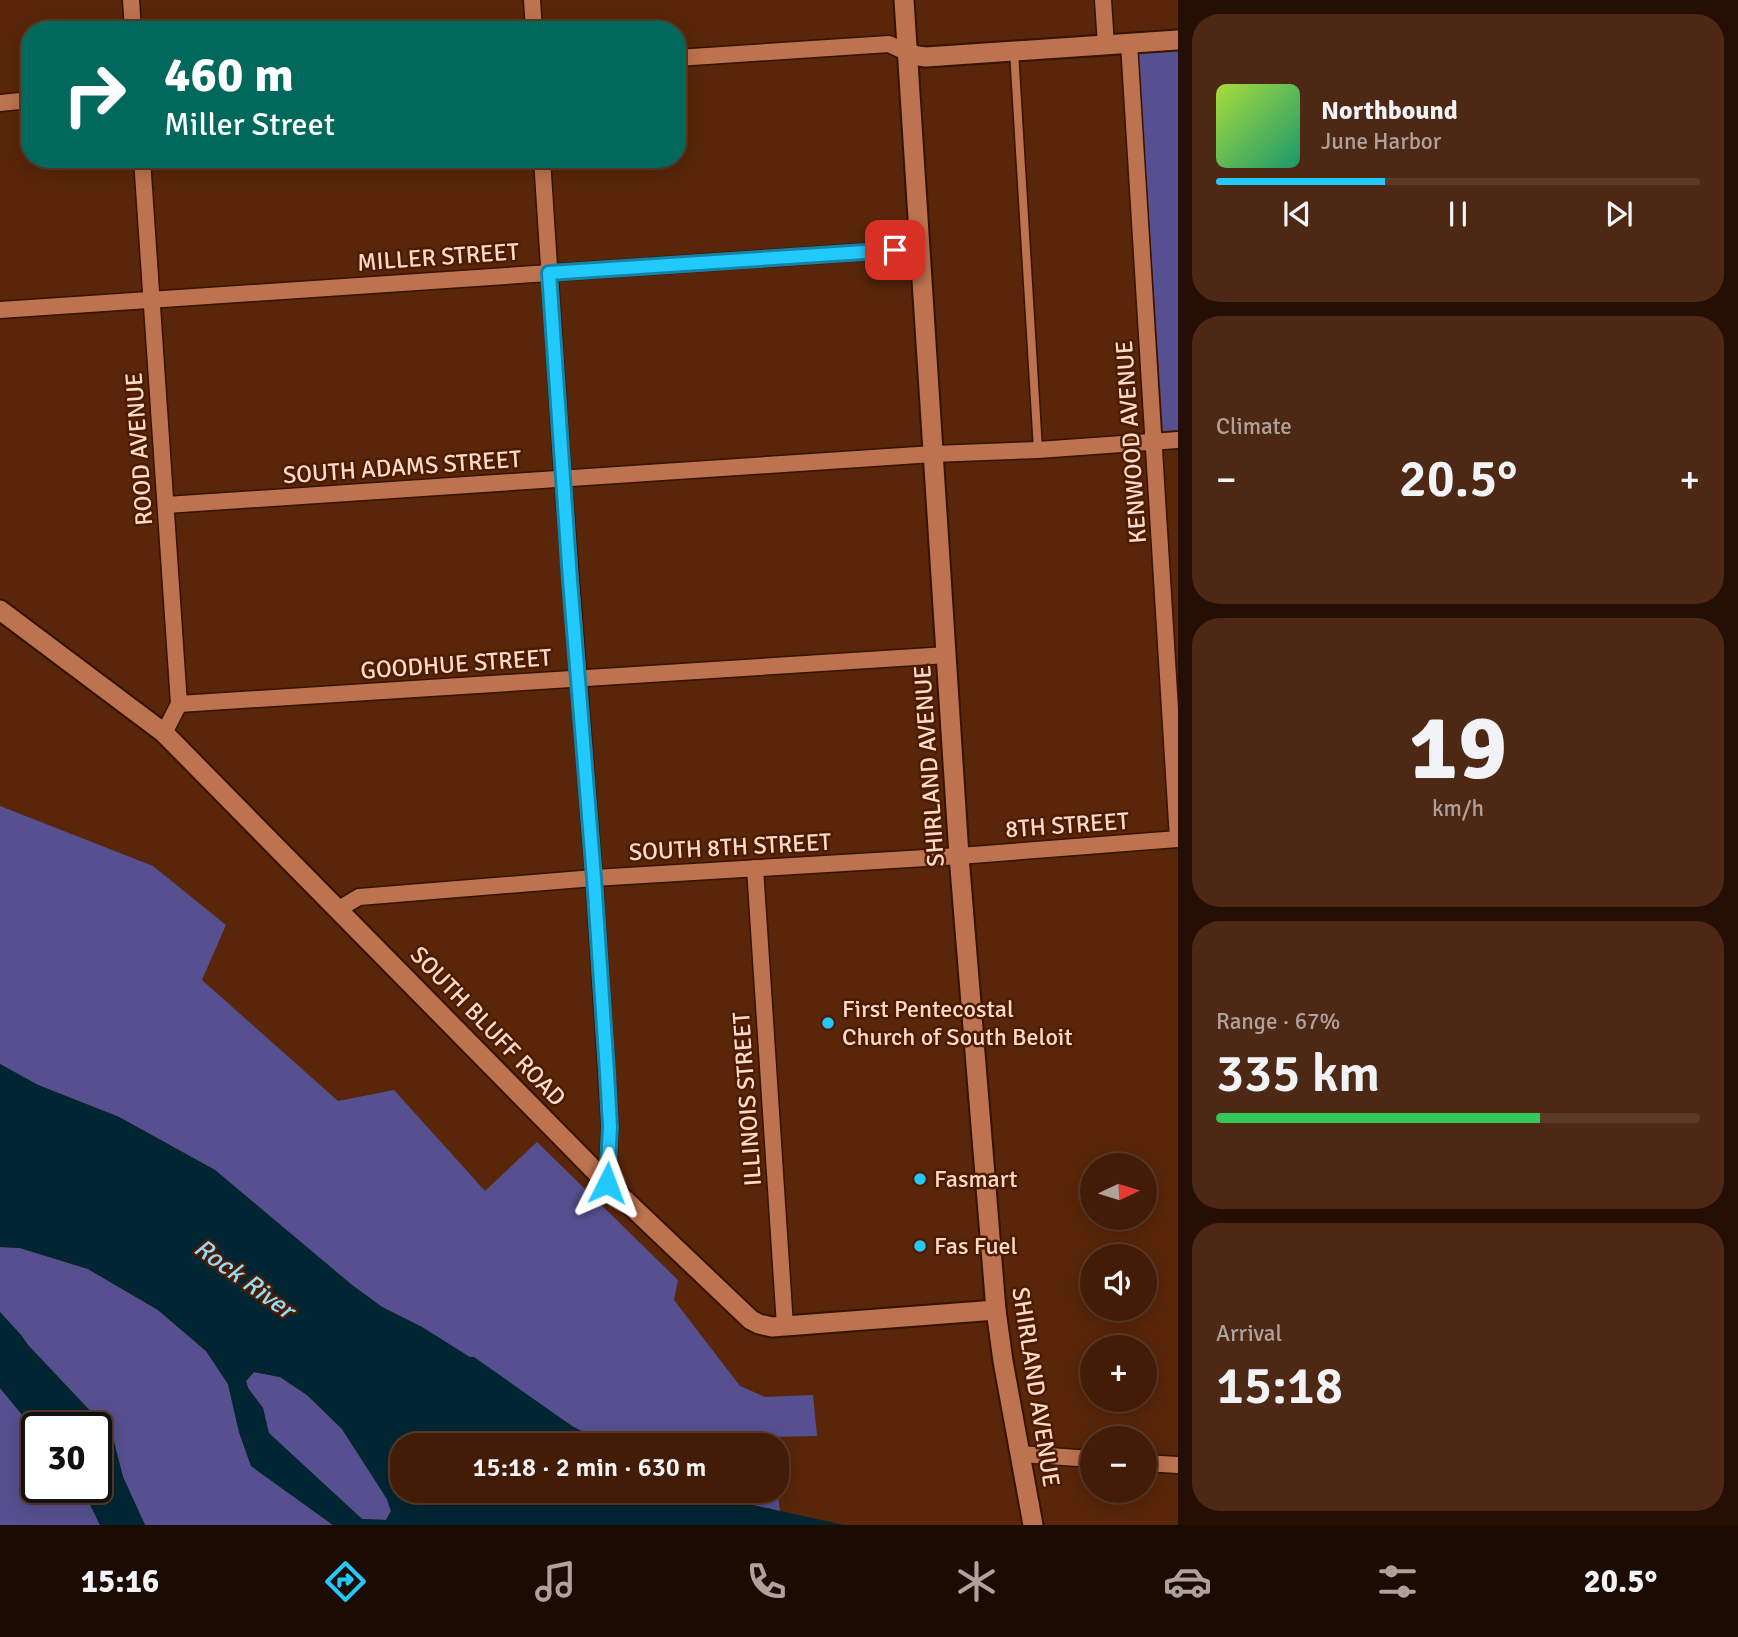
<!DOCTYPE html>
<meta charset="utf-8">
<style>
:root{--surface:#431c07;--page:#4d2915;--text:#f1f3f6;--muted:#afa19b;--line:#5b3a28;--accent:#22c9fd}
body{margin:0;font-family:Signika,sans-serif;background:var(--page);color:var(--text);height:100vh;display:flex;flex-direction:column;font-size:26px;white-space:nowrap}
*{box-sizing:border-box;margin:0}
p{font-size:23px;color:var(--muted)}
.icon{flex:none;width:38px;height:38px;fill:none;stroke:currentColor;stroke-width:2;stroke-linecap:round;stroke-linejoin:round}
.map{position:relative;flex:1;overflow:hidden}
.panel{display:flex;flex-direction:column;gap:14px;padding:14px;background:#250f04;width:560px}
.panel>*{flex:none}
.guide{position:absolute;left:21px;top:21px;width:665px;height:147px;border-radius:28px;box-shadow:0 4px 18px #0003,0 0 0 2px var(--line);background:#00695c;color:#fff;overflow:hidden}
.needle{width:46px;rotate:86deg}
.buttons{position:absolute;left:1080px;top:1153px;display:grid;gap:14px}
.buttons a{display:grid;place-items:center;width:77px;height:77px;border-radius:50%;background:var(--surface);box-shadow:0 4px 18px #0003,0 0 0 2px var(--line);font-size:35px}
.speed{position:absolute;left:21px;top:1412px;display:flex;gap:14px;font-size:35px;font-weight:700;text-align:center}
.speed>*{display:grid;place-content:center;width:91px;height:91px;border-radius:50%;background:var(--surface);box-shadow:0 4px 18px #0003,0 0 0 2px var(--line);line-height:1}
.speed .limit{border:4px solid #111;border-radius:10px;background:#fff;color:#111}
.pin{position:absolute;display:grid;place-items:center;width:60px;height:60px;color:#fff;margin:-30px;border-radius:14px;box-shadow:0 4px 10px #0006}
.me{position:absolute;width:77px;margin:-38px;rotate:3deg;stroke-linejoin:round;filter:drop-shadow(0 0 5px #0008)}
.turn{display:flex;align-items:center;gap:24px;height:147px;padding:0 28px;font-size:32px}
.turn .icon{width:91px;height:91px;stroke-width:2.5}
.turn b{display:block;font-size:49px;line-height:60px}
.big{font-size:52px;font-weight:600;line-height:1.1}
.panel .widget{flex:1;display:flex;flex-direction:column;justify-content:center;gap:10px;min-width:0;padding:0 24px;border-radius:28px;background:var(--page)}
.panel .dial{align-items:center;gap:0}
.dial b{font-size:91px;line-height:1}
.song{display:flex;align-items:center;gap:21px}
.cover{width:84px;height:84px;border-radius:10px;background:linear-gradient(135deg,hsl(80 70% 55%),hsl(160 70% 35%))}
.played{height:7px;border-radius:4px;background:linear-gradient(90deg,var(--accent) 35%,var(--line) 35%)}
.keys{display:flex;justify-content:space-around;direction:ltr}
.heat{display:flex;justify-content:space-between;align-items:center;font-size:38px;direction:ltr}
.charge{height:10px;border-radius:5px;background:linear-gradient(90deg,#34c759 67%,var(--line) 0)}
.trip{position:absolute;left:390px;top:1433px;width:399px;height:70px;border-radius:28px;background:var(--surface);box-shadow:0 4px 18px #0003,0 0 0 2px var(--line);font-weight:600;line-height:70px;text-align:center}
.tabs{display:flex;height:112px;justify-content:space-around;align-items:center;background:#1b0b03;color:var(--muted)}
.tabs .icon{width:49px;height:49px}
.tabs .active{color:var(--accent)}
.tabs b{font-size:32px;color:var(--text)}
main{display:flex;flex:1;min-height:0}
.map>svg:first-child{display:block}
.green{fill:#565090}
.water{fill:#012633;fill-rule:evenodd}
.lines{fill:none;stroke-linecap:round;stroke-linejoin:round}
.service-casing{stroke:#351201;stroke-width:11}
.minor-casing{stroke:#351201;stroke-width:19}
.tertiary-casing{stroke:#351201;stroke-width:23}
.service{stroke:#bd734f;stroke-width:8}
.minor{stroke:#bd734f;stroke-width:16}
.tertiary{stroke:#bd734f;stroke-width:19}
.route-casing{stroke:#1683a4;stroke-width:18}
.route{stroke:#22c9fd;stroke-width:12}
.poi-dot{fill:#22c9fd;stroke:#4d1b00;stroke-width:2.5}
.labels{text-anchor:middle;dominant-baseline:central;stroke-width:5;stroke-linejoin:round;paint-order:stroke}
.street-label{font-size:24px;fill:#fddbcc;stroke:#4d1b00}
.poi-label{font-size:24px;fill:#fddbcc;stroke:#4d1b00;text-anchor:start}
.water-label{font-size:26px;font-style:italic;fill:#8fddfe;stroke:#4d1b00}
</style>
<main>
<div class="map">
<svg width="1178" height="1525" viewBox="0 0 1178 1525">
<rect width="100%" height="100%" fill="#592609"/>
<g class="green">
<path d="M 1178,48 L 1178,430 L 1163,431 L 1138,51 Z"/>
<path d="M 0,806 L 153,866 L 226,925 L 202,980 L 338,1101 L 394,1090 L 485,1191 L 537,1142 L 678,1280 L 674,1300 L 740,1386 L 765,1397 L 813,1395 L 817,1436 L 771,1437 L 771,1446 L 607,1445 L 572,1426 L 422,1327 L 382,1307 L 352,1285 L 215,1170 L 119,1117 L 38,1085 L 0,1064 Z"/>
<path d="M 0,1247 L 20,1248 L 88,1269 L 158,1310 L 206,1351 L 228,1384 L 239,1432 L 251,1466 L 333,1525 L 145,1525 L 123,1477 L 112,1434 L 28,1345 L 21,1335 L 0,1312 Z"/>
<path d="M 254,1372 L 280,1377 L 307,1395 L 342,1429 L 387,1499 L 391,1511 L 386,1520 L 362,1519 L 268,1433 L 263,1408 L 248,1388 L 246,1381 Z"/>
<path d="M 0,1388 L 37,1433 L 37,1488 L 82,1488 L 100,1525 L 0,1525 Z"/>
<path d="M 777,1488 L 780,1511 L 735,1501 L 710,1491 L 777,1491 Z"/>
</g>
<g class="water">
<path d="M 0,1064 L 38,1085 L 119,1117 L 215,1170 L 352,1285 L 382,1307 L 422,1327 L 470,1357 L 474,1357 L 572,1426 L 607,1445 L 402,1446 L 402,1491 L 710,1491 L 735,1501 L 844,1525 L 333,1525 L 251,1466 L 239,1432 L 228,1384 L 206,1351 L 158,1310 L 88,1269 L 20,1248 L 0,1247 ZM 254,1372 L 280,1377 L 307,1395 L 342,1429 L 387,1499 L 391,1511 L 386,1520 L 362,1519 L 269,1433 L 263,1408 L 248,1388 L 246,1381 Z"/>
<path d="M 0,1312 L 21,1335 L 28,1345 L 112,1434 L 123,1477 L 145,1525 L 100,1525 L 82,1488 L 96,1488 L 96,1428 L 37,1428 L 37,1433 L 0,1388 Z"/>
</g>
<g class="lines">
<defs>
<path id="service" d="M 1014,51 L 1038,450"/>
<g id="minor">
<path d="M 131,0 L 133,30"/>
<path d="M 532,0 L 534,30"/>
<path d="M 1103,0 L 1106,45"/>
<path d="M 677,58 L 889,44 L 908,53"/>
<path d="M 0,103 L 30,100"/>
<path d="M 142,159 L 179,704 L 164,733"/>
<path d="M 542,159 L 563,480 L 594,878 L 610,1127 L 607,1183"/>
<path d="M 0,310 L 921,248"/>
<path d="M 166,505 L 933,454 L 1038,450 L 1178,440"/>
<path d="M 179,704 L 947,655"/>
<path d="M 755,868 L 785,1326"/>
<path d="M 339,909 L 359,897 L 594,878 L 959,856 L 1178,839 L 1129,43"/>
<path d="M 1020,1454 L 1092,1459"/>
<path d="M 1144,1463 L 1178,1465"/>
</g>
<g id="tertiary">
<path d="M 904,0 L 959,856 L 996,1310 L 1003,1361 L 1033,1525"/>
<path d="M 908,53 L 918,56 L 926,57 L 1178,40"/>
<path d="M 0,610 L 164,733 L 607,1183 L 751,1320 L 759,1324 L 772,1327 L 996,1310"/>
</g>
</defs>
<use href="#service" class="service-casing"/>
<use href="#minor" class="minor-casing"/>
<use href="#tertiary" class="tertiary-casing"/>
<use href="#service" class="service"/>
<use href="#minor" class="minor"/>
<use href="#tertiary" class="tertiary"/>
</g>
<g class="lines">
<defs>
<path id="route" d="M 607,1183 L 610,1127 L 607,1072 L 594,878 L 570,580 L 549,273 L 895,250"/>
</defs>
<use href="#route" class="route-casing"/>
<use href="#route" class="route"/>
</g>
<g class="poi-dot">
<circle cx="828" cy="1023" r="7"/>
<circle cx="920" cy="1179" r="7"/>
<circle cx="920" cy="1246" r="7"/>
</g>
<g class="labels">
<g class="street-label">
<text transform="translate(438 257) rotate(-4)">MILLER STREET</text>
<text transform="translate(1131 442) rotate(-94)">KENWOOD AVENUE</text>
<text transform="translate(139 449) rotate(-94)">ROOD AVENUE</text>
<text transform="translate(402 467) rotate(-4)">SOUTH ADAMS STREET</text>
<text transform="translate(456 664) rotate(-4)">GOODHUE STREET</text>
<text transform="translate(929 766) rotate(-94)">SHIRLAND AVENUE</text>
<text transform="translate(1067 825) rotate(-4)">8TH STREET</text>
<text transform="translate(730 847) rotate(-3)">SOUTH 8TH STREET</text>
<text transform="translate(488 1026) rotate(46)">SOUTH BLUFF ROAD</text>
<text transform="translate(747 1099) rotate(-94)">ILLINOIS STREET</text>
<text transform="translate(1036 1387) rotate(81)">SHIRLAND AVENUE</text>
</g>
<g class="poi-label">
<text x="842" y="1009">First Pentecostal<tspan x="842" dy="28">Church of South Beloit</tspan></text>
<text x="934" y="1179">Fasmart</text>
<text x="934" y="1246">Fas Fuel</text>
</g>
<g class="water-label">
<text transform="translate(244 1279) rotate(36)">Rock River</text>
</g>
</g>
</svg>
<div class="buttons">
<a><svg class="needle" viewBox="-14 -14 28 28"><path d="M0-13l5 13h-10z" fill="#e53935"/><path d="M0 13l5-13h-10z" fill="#afa19b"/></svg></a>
<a><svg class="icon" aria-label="sound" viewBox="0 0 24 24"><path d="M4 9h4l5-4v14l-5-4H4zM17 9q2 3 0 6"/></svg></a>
<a>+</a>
<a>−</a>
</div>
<div class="speed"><div class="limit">30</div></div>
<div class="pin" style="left:895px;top:250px;background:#d93025"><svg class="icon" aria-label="arrive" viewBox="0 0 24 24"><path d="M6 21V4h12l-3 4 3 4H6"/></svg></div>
<svg class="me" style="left:607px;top:1183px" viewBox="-20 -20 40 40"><path d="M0-17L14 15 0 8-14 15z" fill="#22c9fd" stroke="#fff" stroke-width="4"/></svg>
<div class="trip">15:18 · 2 min · 630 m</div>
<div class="guide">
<div class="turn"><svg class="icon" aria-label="right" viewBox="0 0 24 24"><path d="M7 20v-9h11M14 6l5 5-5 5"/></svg><div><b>460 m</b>Miller Street</div></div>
</div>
</div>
<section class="panel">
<div class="widget">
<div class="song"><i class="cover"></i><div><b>Northbound</b><p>June Harbor</p></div></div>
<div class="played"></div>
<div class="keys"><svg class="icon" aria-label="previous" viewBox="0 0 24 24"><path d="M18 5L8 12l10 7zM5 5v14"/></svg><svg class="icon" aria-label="pause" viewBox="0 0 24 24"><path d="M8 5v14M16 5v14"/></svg><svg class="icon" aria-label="next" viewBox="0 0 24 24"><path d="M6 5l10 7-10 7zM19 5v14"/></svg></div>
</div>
<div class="widget"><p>Climate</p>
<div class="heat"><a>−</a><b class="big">20.5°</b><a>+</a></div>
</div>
<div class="widget dial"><b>19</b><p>km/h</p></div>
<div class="widget"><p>Range · 67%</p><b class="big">335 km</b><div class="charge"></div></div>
<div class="widget"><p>Arrival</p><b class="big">15:18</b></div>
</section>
</main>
<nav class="tabs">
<b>15:16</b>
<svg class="icon active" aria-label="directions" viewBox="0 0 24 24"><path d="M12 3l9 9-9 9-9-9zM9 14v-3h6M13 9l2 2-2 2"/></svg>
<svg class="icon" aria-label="music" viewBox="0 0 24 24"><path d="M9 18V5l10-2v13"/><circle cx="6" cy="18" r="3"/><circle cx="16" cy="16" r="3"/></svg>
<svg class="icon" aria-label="phone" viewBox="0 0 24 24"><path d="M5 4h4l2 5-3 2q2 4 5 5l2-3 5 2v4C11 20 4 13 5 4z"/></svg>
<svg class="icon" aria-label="climate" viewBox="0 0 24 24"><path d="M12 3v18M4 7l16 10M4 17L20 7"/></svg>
<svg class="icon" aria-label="car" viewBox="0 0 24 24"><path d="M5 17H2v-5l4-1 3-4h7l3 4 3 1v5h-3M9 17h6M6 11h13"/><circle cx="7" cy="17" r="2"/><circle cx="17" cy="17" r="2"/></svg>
<svg class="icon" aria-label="filters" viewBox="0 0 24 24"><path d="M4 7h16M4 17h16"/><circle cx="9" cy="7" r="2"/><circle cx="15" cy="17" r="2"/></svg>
<b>20.5°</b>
</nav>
